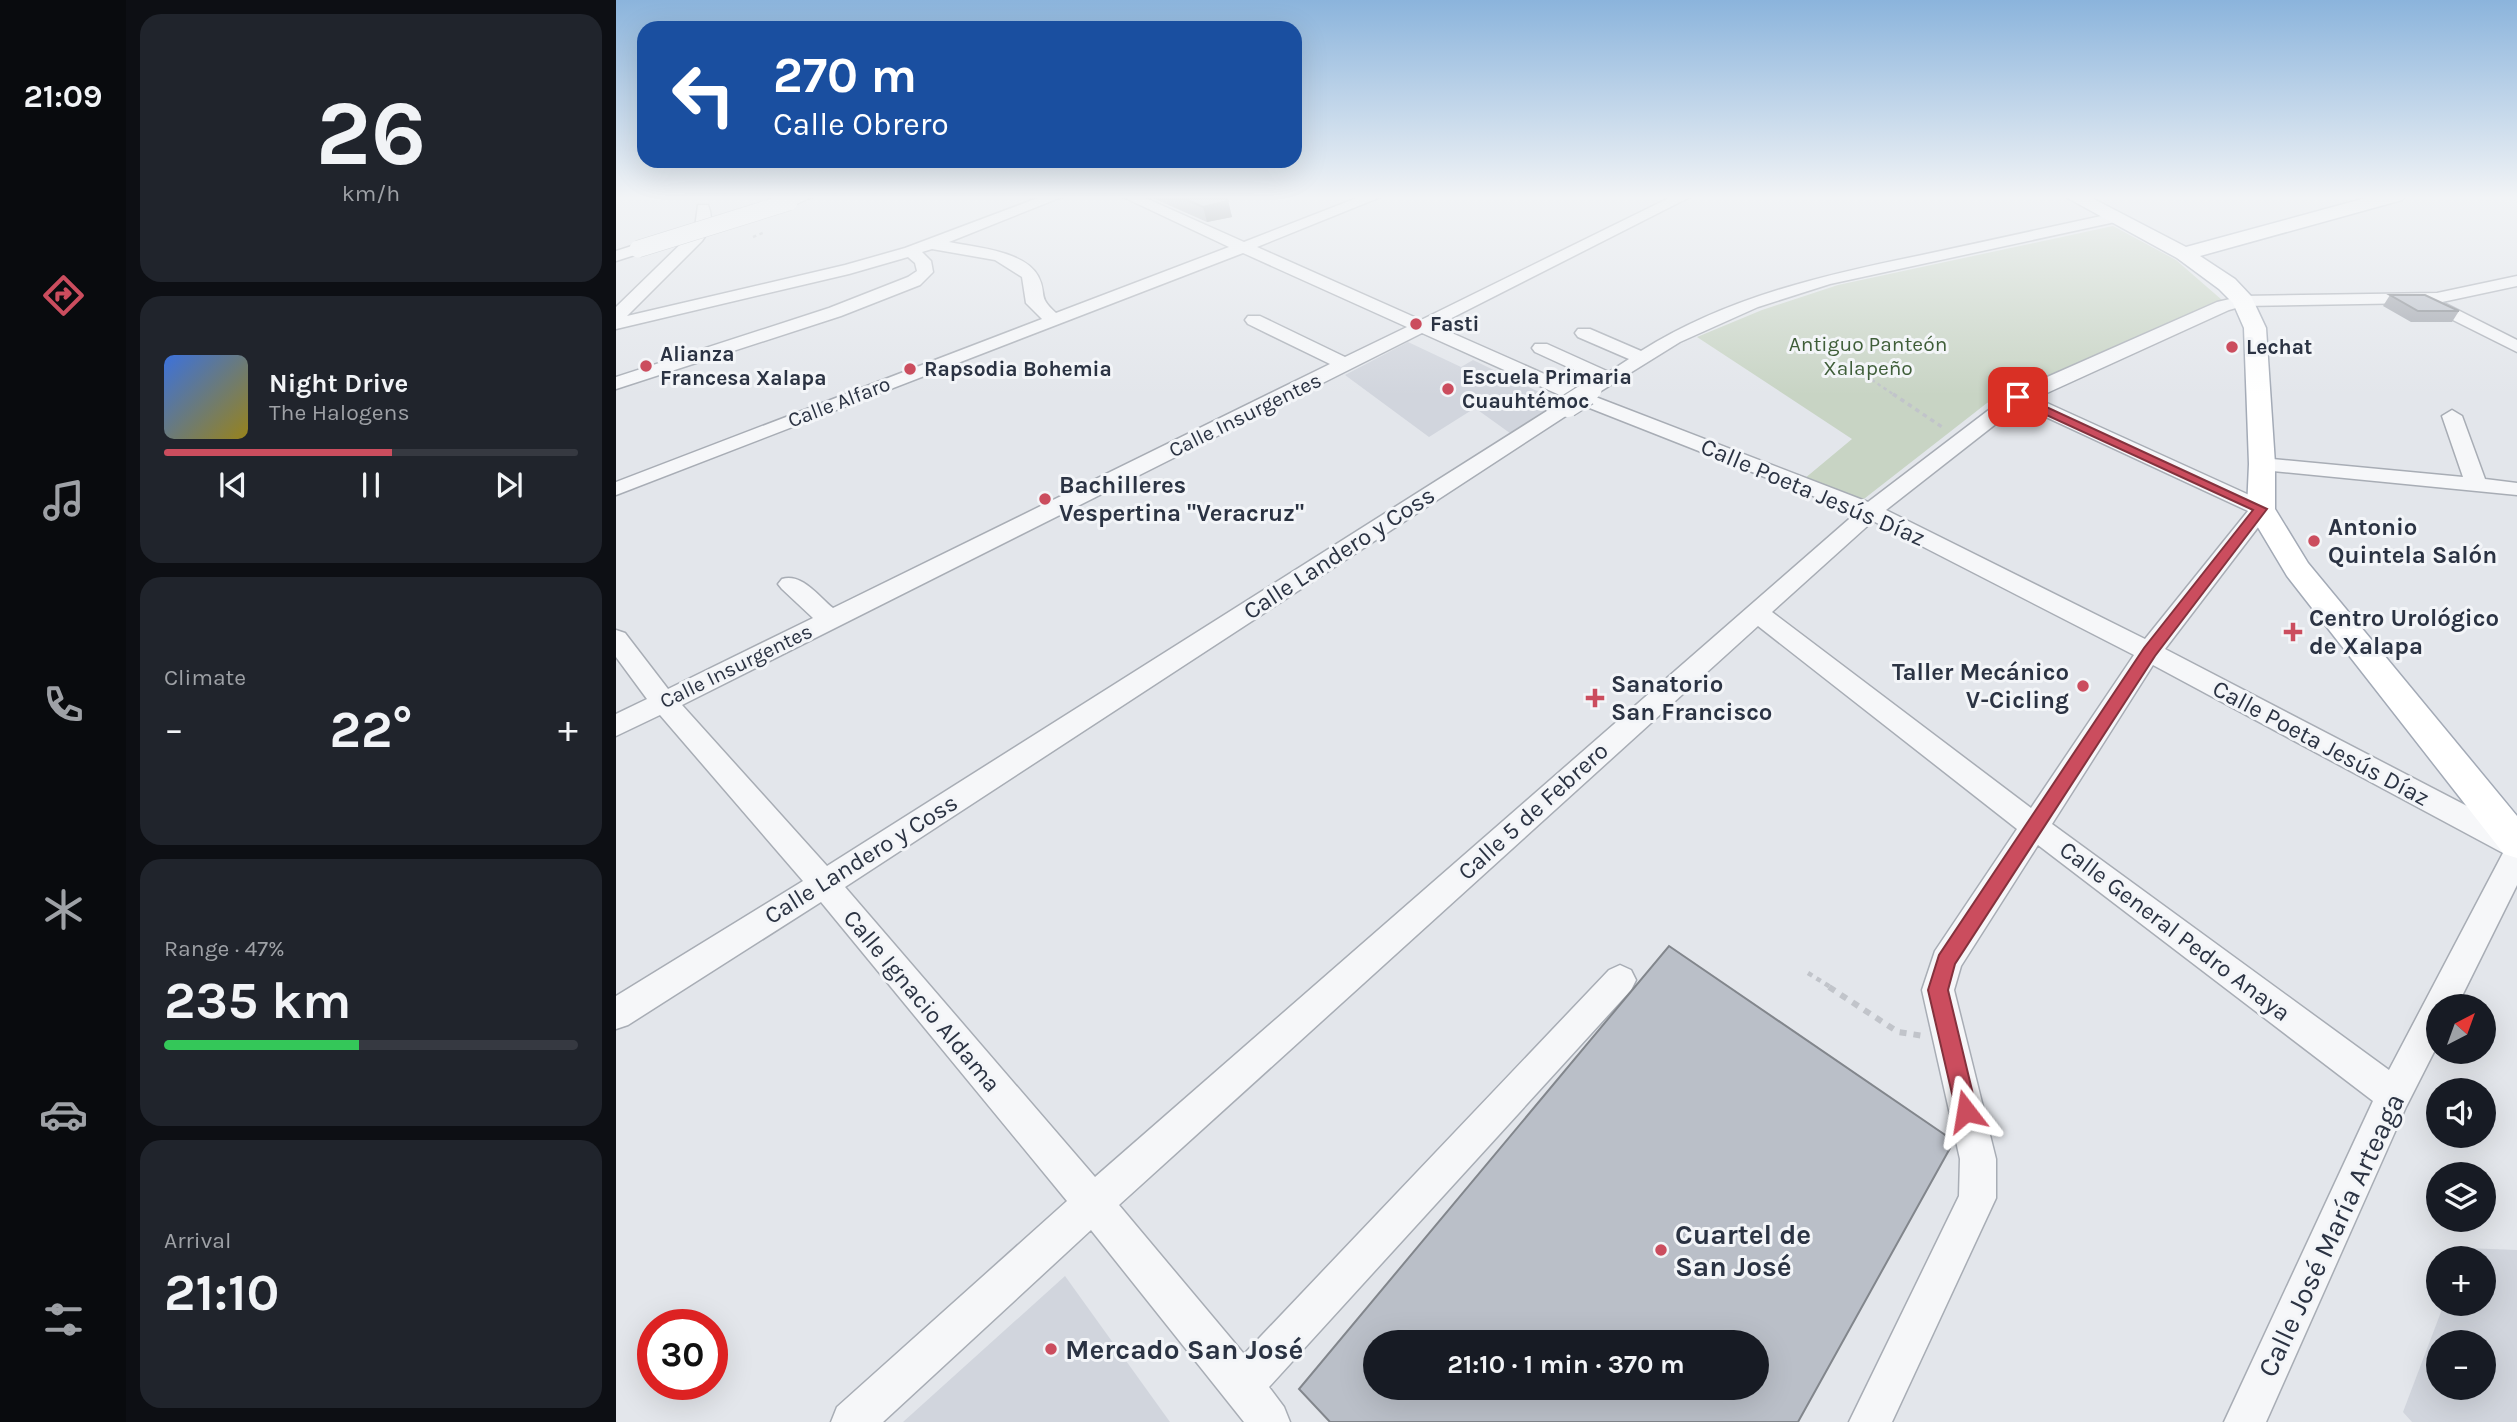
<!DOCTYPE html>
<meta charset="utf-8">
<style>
:root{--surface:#171b24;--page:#20242c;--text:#f1f3f6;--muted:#9ea1a6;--line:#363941;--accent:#cb4d5e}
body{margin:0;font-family:Karla,sans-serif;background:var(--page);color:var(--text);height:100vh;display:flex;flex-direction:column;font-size:26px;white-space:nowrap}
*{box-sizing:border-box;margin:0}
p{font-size:23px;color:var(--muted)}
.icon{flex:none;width:38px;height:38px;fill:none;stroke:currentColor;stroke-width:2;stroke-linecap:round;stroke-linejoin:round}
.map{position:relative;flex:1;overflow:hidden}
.details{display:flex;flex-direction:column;gap:14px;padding:14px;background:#0d0f14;width:490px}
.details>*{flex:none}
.banner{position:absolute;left:21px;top:21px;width:665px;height:147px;border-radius:21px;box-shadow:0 7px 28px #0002;background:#1a4fa0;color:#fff;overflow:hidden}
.needle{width:46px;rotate:41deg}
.buttons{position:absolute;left:1810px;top:994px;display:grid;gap:14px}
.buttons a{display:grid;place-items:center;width:70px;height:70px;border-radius:50%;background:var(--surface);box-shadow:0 7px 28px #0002;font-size:35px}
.speed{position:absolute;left:21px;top:1309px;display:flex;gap:14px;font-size:35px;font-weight:700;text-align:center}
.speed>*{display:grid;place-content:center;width:91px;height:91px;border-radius:50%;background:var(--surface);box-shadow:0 7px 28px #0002;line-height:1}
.speed .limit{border:10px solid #d22;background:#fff;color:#111}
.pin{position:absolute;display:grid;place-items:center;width:60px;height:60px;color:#fff;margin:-30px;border-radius:14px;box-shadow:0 4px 10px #0006}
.me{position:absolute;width:77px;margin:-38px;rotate:346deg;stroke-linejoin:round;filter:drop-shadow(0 0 5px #0008)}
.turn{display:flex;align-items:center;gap:24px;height:147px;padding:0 21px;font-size:32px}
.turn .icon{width:91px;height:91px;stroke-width:2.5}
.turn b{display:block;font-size:49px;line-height:60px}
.big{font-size:52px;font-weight:700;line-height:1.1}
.details .widget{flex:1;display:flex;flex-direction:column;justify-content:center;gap:10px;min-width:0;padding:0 24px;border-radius:21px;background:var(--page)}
.details .dial{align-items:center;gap:0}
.dial b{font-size:91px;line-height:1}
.song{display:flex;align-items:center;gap:21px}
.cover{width:84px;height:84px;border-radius:10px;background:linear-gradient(135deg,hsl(220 70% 55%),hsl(50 70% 35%))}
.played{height:7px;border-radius:4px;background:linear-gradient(90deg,var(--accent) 55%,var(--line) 55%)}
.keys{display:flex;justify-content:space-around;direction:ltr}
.heat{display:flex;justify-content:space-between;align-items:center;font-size:38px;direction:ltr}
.charge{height:10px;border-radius:5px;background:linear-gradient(90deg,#34c759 47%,var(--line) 0)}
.trip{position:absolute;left:747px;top:1330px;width:406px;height:70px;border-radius:35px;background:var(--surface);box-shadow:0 7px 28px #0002;font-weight:700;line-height:70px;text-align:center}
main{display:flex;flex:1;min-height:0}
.tab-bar{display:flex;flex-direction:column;width:126px;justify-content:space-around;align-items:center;background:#090b0e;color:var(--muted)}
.tab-bar .icon{width:49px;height:49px}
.tab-bar .on{color:var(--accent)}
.tab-bar b{font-size:32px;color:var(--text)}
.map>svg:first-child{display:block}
.built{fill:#d1d5dd;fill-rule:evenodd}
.green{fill:#c8d4c4}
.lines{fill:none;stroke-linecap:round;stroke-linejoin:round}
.minor-casing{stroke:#a8adb5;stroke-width:3}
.major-casing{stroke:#a3aab6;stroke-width:3}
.path-far3{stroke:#c1c4ca;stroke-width:2.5;stroke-dasharray:3.5 3.5;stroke-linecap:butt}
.path-far2{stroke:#c1c4ca;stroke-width:3.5;stroke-dasharray:4.5 4.5;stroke-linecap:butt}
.path-far1{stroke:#c1c4ca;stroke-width:4.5;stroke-dasharray:5 5;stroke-linecap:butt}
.path{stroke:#c1c4ca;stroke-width:6;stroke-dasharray:7 7;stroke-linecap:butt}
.minor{fill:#f6f7f9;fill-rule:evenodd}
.major{fill:#fff;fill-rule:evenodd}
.minor-bridge-far1-casing{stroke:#a8adb5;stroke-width:18;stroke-linecap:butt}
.minor-bridge-casing{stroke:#a8adb5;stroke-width:24;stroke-linecap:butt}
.minor-bridge-far1{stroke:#f6f7f9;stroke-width:17}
.minor-bridge{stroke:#f6f7f9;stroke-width:22}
.wall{fill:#a0a4ac}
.shaded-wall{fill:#82868c}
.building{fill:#babfc8;stroke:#82868c;stroke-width:2;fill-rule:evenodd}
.route{fill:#cb4d5e;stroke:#84323d;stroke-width:2}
.poi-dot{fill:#cb4d5e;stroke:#f3f5f8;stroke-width:2.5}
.labels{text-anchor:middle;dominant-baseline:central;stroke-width:6;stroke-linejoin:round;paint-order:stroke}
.far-poi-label{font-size:21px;font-weight:bold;fill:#2b3343;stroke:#f3f5f8;text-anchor:start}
.far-park-label{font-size:21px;fill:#3f5e39;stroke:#f3f5f8}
.far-street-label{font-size:21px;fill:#2b3343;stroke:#f3f5f8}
.poi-label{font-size:24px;font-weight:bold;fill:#2b3343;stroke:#f3f5f8;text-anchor:start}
.street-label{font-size:24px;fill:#2b3343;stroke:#f3f5f8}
.near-poi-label{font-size:28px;font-weight:bold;fill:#2b3343;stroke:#f3f5f8;text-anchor:start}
.near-street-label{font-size:28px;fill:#2b3343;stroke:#f3f5f8}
</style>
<main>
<nav class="tab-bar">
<b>21:09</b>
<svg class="icon on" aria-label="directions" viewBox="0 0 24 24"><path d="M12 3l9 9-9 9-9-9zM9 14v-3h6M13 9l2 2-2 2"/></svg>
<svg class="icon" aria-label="music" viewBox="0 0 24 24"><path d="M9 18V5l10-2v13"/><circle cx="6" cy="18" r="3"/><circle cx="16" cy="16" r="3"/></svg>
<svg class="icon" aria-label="phone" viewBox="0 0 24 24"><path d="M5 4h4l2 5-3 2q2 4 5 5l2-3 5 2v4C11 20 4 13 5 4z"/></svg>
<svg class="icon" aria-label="climate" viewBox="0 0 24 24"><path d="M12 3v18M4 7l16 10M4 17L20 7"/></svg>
<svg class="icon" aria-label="car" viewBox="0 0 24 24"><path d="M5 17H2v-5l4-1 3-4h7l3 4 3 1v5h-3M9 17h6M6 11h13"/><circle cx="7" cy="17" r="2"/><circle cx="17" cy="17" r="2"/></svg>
<svg class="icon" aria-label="filters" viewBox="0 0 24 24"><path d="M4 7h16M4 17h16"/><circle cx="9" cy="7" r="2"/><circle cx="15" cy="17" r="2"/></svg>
</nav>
<section class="details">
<div class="widget dial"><b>26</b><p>km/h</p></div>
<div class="widget">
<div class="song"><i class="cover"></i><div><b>Night Drive</b><p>The Halogens</p></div></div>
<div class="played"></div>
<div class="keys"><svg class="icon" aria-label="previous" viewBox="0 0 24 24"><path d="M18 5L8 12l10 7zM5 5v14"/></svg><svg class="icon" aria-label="pause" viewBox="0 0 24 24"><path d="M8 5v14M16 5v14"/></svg><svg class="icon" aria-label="next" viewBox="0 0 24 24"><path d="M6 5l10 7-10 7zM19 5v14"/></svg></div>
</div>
<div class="widget"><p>Climate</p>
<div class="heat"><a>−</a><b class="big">22°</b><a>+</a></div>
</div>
<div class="widget"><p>Range · 47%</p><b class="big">235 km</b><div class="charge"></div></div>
<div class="widget"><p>Arrival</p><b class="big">21:10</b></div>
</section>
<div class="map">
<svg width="1901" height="1422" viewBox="0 0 1901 1422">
<rect width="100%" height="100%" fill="#e3e6eb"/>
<g class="built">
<path d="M 792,342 L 845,367 L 857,360 L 946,403 L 898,436 L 859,408 L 813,437 L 729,375 Z"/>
<path d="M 1849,1248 L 1901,1250 L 1901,1422 L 1796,1422 L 1787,1412 L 1828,1304 L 1867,1304 L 1867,1258 L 1845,1258 ZM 1822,1342 L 1867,1342 L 1867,1388 L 1822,1388 Z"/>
<path d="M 449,1276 L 554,1422 L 287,1422 Z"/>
</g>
<path class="green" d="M 1497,226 L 1560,260 L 1606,300 L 1371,403 L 1244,502 L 1188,479 L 1236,439 L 1081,337 L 1146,310 L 1222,285 Z"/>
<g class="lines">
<defs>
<g id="minor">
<path d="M 176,196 L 198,196 L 178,205 L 168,205 L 166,202 Z"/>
<path d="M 427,196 L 448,196 L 333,242 C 358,247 409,251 422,276 C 432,295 420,295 440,313 L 613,247 L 505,196 L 525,196 L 628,242 L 746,196 L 767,196 L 641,247 L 805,320 L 1057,196 L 1076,196 L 820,326 L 969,392 L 970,386 L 980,380 L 919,352 L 916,348 L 919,344 L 931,344 L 993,372 L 1013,359 L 962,337 L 959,333 L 962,329 L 974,329 L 1025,351 C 1111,297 1208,275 1306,255 C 1370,241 1435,227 1499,213 L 1504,215 L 1507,218 L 1504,221 L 1214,284 L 1142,307 L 1064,342 L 977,396 L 1252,502 L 1395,393 L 1601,302 L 1627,296 L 1821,293 L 1901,276 L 1901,286 L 1826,302 L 1901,340 L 1901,352 L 1803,303 L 1627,306 L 1613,310 L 1420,398 L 1653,504 L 1656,509 L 1549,649 L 1901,832 L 1901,885 L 1841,1006 L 1822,1006 L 1822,1044 L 1790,1107 L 1650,1422 L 1608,1422 L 1757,1101 L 1422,845 L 1345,966 L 1338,990 L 1380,1159 L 1380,1198 L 1276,1422 L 1233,1422 L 1343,1196 L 1344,1159 L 1306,990 L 1319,951 L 1401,829 L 1142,626 L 503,1205 L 628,1354 L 993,970 L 1004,965 L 1015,970 L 1020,980 L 1015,990 L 653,1387 L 668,1407 L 674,1422 L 628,1422 L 475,1230 L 267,1422 L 215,1422 L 221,1407 L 451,1201 L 205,902 L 12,1025 L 0,1029 L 0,996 L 187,881 L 44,715 L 0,736 L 0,714 L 31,699 L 0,657 L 0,630 L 9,633 L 52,689 L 197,618 L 166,589 L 162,584 L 166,579 C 186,573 202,596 217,608 L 714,364 L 632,324 L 629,320 L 632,316 L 644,316 L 729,357 L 791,327 L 627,253 L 0,495 L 0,482 L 426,319 L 410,303 L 406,277 L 379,260 L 316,249 L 306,252 L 315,261 L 317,272 L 304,285 L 225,316 L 0,389 L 0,377 L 213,308 L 292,277 L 301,271 L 299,263 L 292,257 L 233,274 L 0,329 L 0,307 L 74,235 L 79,228 L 82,205 L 92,205 C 98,219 94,230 86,241 L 11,316 L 229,265 L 289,248 ZM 806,333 L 966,405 L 1240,513 L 479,1177 L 229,887 L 959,410 L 962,406 L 959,402 L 945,402 L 211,866 L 66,705 ZM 1404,405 L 1632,511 L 1529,639 L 1270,510 ZM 1257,521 L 1518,655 L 1415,808 L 1156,612 ZM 1537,665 L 1887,853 L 1773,1070 L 1436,824 Z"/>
<path d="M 22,244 L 30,249 L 28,252 L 0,261 L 0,251 Z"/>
<path d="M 1836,410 L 1846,416 L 1869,479 L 1901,483 L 1901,495 L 1646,470 L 1639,468 L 1636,464 L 1639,460 L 1646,458 L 1847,477 L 1826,416 Z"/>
</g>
<path id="major" d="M 1448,196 L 1472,196 L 1570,247 L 1757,196 L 1788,196 L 1786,200 L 1584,256 L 1619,279 L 1635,296 L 1650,328 L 1659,464 L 1659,509 L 1692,563 L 1901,816 L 1901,858 L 1888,854 L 1671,576 L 1631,509 L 1633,464 L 1628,328 L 1617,303 L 1603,289 L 1561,258 Z"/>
</defs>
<use href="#minor" class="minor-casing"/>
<use href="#major" class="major-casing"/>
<g class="path-far3">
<path d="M 137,237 L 149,232"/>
<path d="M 1250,376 L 1280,396"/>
</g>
<path class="path-far2" d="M 1277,394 L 1329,429"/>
<path class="path-far1" d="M 1192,973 L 1216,988"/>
<path class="path" d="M 1213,987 L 1282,1032 L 1308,1036"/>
<use href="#minor" class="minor"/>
<use href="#major" class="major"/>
<defs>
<g id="minor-bridge-far1">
<path d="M 22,249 L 173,202"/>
<path d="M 968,396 L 977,390"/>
</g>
<path id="minor-bridge" d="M 952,406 L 971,394"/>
</defs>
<use href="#minor-bridge-far1" class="minor-bridge-far1-casing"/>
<use href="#minor-bridge" class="minor-bridge-casing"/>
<use href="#minor-bridge-far1" class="minor-bridge-far1"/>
<use href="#minor-bridge" class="minor-bridge"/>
</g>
<g class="wall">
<path d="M 532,196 L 609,196 L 612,201 L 616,217 L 591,222 Z"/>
<path d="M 1774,295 L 1843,311 L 1836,322 L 1795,322 L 1767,306 Z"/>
</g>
<path class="shaded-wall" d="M 612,201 L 616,217 L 591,222 L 587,207 Z"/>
<g class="building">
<path d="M 562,196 L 609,196 L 612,201 L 587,207 Z"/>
<path d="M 1774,295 L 1809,295 L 1843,311 L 1802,311 Z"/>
<path d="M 1053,946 L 1338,1141 L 1182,1422 L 714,1422 L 683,1389 ZM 760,1342 L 1141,1342 L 1141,1388 L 760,1388 Z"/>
</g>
<linearGradient id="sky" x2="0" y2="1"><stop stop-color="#8bb4dc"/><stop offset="0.5" stop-color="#f2f4f6"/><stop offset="1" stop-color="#f2f4f6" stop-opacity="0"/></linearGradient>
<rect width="1901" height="395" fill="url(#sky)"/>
<path class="route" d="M 1402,394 L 1651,509 L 1539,656 L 1339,964 L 1332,990 L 1361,1111 L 1358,1119 L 1350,1122 L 1343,1119 L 1340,1111 L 1312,990 L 1323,955 L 1528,648 L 1637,510 L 1398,400 L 1396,397 Z"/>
<g class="poi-dot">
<circle cx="800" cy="324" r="7"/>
<circle cx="1616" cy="347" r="7"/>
<circle cx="30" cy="366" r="7"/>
<circle cx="294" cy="369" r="7"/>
<circle cx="832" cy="389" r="7"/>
<circle cx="429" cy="499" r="7"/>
<circle cx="1698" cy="541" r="7"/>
<path d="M1673.5 621.5h7v7h7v7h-7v7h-7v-7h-7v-7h7z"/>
<circle cx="1467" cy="686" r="7"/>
<path d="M975.5 687.5h7v7h7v7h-7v7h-7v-7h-7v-7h7z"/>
<circle cx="1045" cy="1250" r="7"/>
<circle cx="435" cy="1349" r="7"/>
</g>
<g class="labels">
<g class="far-poi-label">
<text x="814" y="324">Fasti</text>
<text x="1630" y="347">Lechat</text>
<text x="44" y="354">Alianza<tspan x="44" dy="24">Francesa Xalapa</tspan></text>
<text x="308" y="369">Rapsodia Bohemia</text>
<text x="846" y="377">Escuela Primaria<tspan x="846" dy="24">Cuauhtémoc</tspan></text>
</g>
<g class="far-park-label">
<text x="1252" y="344">Antiguo Panteón<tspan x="1252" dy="24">Xalapeño</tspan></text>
</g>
<g class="far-street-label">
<text transform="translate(223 402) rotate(-21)">Calle Alfaro</text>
<text transform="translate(629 415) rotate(-26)">Calle Insurgentes</text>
<text transform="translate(120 666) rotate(-26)">Calle Insurgentes</text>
</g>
<g class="poi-label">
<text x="443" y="485">Bachilleres<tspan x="443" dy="28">Vespertina "Veracruz"</tspan></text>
<text x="1712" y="527">Antonio<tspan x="1712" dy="28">Quintela Salón</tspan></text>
<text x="1693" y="618">Centro Urológico<tspan x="1693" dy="28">de Xalapa</tspan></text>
<text x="1453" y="672" text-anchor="end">Taller Mecánico<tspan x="1453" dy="28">V-Cicling</tspan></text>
<text x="995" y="684">Sanatorio<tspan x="995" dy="28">San Francisco</tspan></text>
</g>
<g class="street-label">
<text transform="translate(1197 492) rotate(23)">Calle Poeta Jesús Díaz</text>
<text transform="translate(723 553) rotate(-33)">Calle Landero y Coss</text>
<text transform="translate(1705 743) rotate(28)">Calle Poeta Jesús Díaz</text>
<text transform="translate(917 811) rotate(-42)">Calle 5 de Febrero</text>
<text transform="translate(245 859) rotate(-32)">Calle Landero y Coss</text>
<text transform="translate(1559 931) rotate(37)">Calle General Pedro Anaya</text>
<text transform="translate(306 1001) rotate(50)">Calle Ignacio Aldama</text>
</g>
<g class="near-poi-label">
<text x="1059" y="1234">Cuartel de<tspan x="1059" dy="32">San José</tspan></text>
<text x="449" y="1349">Mercado San José</text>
</g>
<g class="near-street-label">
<text transform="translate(1715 1235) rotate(-65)">Calle José María Arteaga</text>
</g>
</g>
</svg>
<div class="buttons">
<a><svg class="needle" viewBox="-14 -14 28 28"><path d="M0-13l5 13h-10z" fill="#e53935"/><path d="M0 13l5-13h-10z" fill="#9ea1a6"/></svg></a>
<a><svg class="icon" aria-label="sound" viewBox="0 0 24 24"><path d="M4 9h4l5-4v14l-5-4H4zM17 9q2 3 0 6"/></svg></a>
<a><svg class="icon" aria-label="layers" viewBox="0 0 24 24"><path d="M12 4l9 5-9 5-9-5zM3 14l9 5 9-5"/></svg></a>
<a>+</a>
<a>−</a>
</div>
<div class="speed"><div class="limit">30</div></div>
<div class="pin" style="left:1402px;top:397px;background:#d93025"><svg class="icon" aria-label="arrive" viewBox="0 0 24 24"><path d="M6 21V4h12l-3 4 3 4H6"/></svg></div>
<svg class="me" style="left:1350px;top:1111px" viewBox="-20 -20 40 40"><path d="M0-17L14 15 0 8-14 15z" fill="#cb4d5e" stroke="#fff" stroke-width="4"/></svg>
<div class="trip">21:10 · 1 min · 370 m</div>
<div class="banner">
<div class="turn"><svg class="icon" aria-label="left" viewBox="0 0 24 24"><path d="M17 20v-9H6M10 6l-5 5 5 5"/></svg><div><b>270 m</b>Calle Obrero</div></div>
</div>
</div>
</main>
